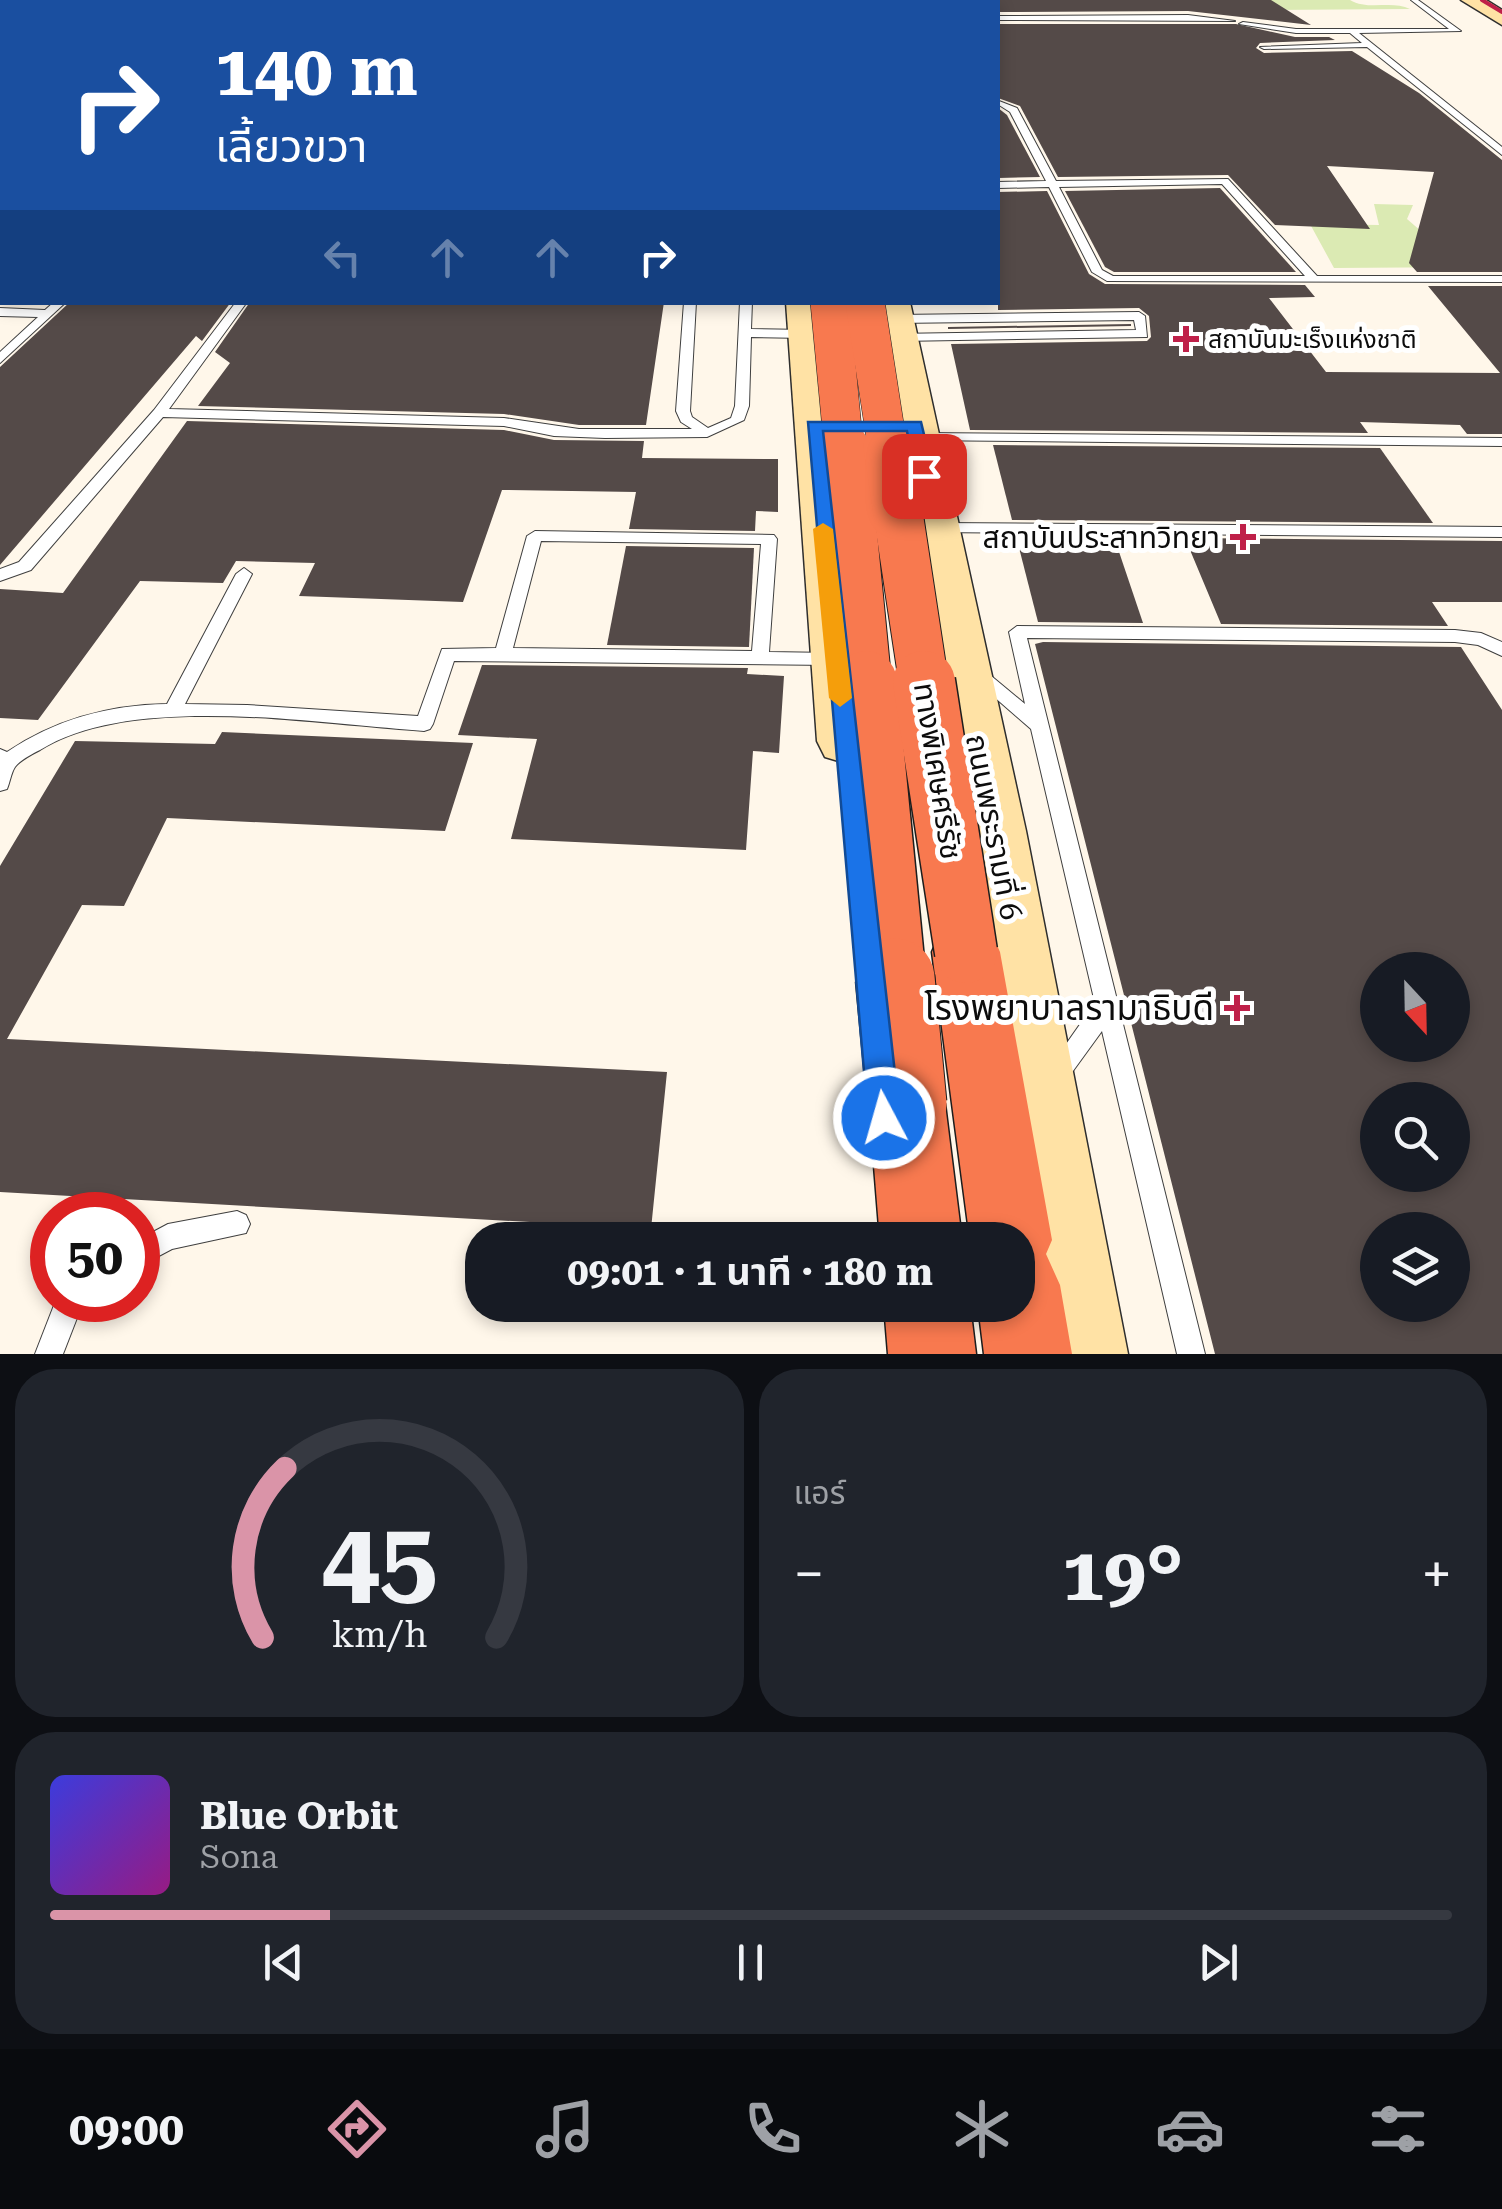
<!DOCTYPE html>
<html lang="th">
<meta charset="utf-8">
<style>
:root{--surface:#171b24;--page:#20242c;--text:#f1f3f6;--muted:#9ea1a6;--line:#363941;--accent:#da94a8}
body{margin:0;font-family:"Roboto Serif","Noto Sans Thai",serif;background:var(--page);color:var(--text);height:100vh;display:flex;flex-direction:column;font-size:38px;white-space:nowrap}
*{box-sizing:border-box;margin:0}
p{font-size:32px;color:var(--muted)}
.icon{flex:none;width:55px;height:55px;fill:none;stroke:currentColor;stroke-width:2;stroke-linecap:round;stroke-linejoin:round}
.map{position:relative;height:1354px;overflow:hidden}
.side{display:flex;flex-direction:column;gap:15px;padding:15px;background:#0d0f14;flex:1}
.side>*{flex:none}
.top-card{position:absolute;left:0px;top:0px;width:1000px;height:305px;box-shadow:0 5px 15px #0003;background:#1a4fa0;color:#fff;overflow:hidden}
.needle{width:65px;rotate:158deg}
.buttons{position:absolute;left:1360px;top:952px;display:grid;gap:20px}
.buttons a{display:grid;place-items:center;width:110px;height:110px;border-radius:50%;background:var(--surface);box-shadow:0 5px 15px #0003;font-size:50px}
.speed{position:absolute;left:30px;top:1192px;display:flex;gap:20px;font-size:50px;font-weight:700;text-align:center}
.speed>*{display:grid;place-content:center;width:130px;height:130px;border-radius:50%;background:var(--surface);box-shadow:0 5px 15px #0003;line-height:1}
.speed .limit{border:15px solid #d22;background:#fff;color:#111}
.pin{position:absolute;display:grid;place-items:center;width:85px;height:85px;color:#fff;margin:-42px;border-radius:20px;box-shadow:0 5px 15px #0006}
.me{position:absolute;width:110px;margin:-55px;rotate:354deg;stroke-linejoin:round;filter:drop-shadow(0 0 8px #0008)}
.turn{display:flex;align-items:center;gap:35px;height:210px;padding:0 50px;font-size:45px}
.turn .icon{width:130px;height:130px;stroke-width:2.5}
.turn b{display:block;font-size:70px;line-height:85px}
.lanes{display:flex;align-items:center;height:95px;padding:0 50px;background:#0003;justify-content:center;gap:50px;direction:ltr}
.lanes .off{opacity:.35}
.big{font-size:75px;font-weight:700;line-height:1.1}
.side .card{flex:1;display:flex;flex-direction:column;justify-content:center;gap:15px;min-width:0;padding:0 35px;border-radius:40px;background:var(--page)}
.side .dial{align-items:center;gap:0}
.dial svg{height:260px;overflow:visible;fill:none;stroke:var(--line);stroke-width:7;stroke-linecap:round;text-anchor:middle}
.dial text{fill:var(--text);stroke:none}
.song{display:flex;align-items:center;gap:30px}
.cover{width:120px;height:120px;border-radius:15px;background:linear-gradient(135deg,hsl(240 70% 55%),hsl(310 70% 35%))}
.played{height:10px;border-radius:5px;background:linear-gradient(90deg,var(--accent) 20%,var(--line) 20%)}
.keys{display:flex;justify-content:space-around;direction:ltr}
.heat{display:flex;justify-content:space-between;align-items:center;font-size:55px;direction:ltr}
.side .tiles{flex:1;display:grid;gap:15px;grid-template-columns:1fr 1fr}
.card:last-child{grid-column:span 2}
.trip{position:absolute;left:465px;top:1222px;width:570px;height:100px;border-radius:40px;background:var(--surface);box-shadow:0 5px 15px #0003;font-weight:700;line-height:100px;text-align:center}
.tabs{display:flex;height:160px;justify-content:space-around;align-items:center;background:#090b0e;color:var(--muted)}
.tabs .icon{width:70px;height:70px}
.tabs .selected{color:var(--accent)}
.tabs b{font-size:45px;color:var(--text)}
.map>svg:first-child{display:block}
.green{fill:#dbeab3}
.building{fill:#544a48;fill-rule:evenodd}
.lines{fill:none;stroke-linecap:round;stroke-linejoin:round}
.lane-casing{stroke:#3f3f3f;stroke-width:2}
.secondary-casing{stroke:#2e2e2e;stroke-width:3}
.highway-casing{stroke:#1d1d1d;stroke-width:3}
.lane{fill:#fff;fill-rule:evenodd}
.secondary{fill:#ffe2a5;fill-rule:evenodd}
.highway{fill:#f8794f;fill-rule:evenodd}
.rail{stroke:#bf2049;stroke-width:4}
.highway-bridge-far3-casing{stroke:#1d1d1d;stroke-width:40;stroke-linecap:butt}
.highway-bridge-far2-casing{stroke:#1d1d1d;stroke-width:51;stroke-linecap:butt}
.highway-bridge-far1-casing{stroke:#1d1d1d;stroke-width:65;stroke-linecap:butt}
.highway-bridge-casing{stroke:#1d1d1d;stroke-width:81;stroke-linecap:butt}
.highway-bridge-far3{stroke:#f8794f;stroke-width:39}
.highway-bridge-far2{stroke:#f8794f;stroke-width:49}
.highway-bridge-far1{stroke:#f8794f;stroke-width:62}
.highway-bridge{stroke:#f8794f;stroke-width:79}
.route{fill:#1a73e8;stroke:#114b97;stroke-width:2.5}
.slow{fill:#f59e0b}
.poi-dot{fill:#bf2049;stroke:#fff;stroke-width:4}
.labels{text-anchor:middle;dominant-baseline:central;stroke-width:10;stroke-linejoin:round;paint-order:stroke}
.far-poi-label{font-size:25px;fill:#0c0c0c;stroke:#fff;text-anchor:start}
.poi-label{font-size:30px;fill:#0c0c0c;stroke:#fff;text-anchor:end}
.street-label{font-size:30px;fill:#0c0c0c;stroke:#fff}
.near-poi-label{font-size:35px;fill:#0c0c0c;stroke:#fff;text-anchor:end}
</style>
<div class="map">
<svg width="1502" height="1354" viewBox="0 0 1502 1354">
<rect width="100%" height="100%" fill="#fff7ea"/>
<g class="green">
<path d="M 1256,0 L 1350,0 C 1368,11 1392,0 1410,9 L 1267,10 Z"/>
<path d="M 1374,204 L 1413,205 L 1407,219 L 1444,251 L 1477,267 L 1334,268 L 1310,224 L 1379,225 Z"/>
</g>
<g class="building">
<path d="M 998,0 L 1271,0 L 1311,25 L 1188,11 L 998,12 Z"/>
<path d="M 998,24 L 1236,24 L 1295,37 L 1329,37 L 1335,40 L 1260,43 L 1256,48 L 1264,53 L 1352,51 L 1419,93 L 1502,160 L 1502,272 L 1417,272 L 1409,263 L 1434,172 L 1327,166 L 1370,229 L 1275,225 L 1228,175 L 1058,177 L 1020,106 L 998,98 Z"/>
<path d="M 998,108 L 1007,115 L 1040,177 L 998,178 Z"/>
<path d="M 1220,188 L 1296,272 L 1114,272 L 1105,267 L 1065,191 Z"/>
<path d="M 1047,191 L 1089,274 L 1105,284 L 1305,285 L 1315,297 L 1269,298 L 1326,372 L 1500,373 L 1428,286 L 1502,286 L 1502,434 L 1467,434 L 1460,425 L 1360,422 L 1368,433 L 970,430 L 951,344 L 1147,341 L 1151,337 L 1149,316 L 1139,308 L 998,310 L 998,192 Z"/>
<path d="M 70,302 L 231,302 L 202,341 L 196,336 L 0,565 L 0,367 Z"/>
<path d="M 250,302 L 664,302 L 646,425 L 579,425 L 504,414 L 198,406 L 230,363 L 215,352 Z"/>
<path d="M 1131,324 L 1131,326 L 948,329 L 948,327 Z"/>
<path d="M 187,421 L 504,430 L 554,440 L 644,441 L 642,458 L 778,459 L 778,512 L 756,511 L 755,531 L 629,529 L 636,492 L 502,490 L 463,602 L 299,596 L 315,563 L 236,561 L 223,583 L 140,581 L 38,720 L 0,718 L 0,589 L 63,593 Z"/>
<path d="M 993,445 L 1380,448 L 1433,523 L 1012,520 Z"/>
<path d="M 1016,536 L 1114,537 L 1143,623 L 1038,622 Z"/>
<path d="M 1185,538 L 1502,541 L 1502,602 L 1432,602 L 1448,626 L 1221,624 Z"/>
<path d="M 626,546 L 754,548 L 749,647 L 607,645 Z"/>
<path d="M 1043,642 L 1461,647 L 1502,710 L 1502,1354 L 1215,1354 L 1035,644 ZM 1378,970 L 1452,970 L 1452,1045 L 1378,1045 ZM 1378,1100 L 1452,1100 L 1452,1175 L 1378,1175 ZM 1378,1230 L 1452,1230 L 1452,1305 L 1378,1305 Z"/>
<path d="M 482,665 L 748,668 L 747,674 L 784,676 L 779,753 L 753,751 L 746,850 L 511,839 L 537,739 L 458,735 Z"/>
<path d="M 222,732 L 473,743 L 445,831 L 167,818 L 124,906 L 82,905 L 7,1039 L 667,1072 L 651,1229 L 0,1192 L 0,866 L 75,741 L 215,744 Z"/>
</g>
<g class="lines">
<defs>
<g id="lane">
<rect x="691" y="0" width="6" height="2"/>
<path d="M 853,0 L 859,0 L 860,2 L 854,2 Z"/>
<path d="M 1411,0 L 1418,0 L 1461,31 L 1359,33 L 1502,147 L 1502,155 L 1367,47 L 1264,49 L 1260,47 L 1362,43 L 1350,33 L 1296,33 L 1239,24 L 1243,22 L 1296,29 L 1449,29 Z"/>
<path d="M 1188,15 L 1235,21 L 998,20 L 998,16 Z"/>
<rect x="0" y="21" width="2" height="4"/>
<path d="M 999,101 L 1017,108 L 1056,181 L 1228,179 L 1317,276 L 1502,276 L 1502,282 L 1107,281 L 1092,272 L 1049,187 L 998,188 L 998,182 L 1046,181 L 1010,112 L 999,105 ZM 1222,184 L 1305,276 L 1113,276 L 1102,270 L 1059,187 Z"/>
<path d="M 54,302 L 66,302 L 0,363 L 0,352 L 38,317 L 0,316 L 0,308 L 45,310 Z"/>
<path d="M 236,302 L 247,302 L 169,409 L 504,418 L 579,429 L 692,429 L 681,422 L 676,411 L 684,302 L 696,302 L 690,411 L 692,417 L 708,428 L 731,418 L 735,406 L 740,302 L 752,302 L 751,329 L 806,330 L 812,334 L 806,338 L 751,337 L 749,406 L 744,420 L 707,437 L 605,438 L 554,436 L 504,426 L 163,417 L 31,570 L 0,581 L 0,569 L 19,562 L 154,410 Z"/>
<path d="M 1139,312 L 1145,316 L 1147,337 L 899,341 L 893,337 L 895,334 L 1136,330 L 1134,320 L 895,323 L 889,319 L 895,315 Z"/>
<path d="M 918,433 L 1502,438 L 1502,446 L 913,440 L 911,437 Z"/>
<path d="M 938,523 L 1502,527 L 1502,537 L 933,532 L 930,528 Z"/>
<path d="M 535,531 L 774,535 L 777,539 L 769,652 L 831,653 L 840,659 L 831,665 L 454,661 L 433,724 L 430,729 L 424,731 C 318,724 132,692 40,750 C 32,754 20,760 15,767 C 11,773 10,782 7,789 L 0,791 L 0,749 L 7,752 C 56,719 108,705 167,704 L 236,574 L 244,568 L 252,574 L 185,704 L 247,705 L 418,716 L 442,649 L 496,648 L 527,536 ZM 541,541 L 761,544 L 752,651 L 513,648 Z"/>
<path d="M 1017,626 L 1455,630 L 1481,633 L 1502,642 L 1502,656 L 1478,645 L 1455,642 L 1027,638 L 1205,1354 L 1177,1354 L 1102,1031 L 1065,1082 L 1057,1086 L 1049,1082 L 1045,1074 L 1095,1003 L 1031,729 L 969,675 L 972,670 L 984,670 L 1025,704 L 1009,632 Z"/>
<path d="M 237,1211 L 246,1215 L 250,1224 L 246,1233 L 172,1249 L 138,1267 L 138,1240 L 168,1224 Z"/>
<path d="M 56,1300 L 84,1300 L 63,1354 L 35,1354 Z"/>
</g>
<g id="secondary">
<rect x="769" y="0" width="20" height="2"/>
<path d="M 818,0 L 838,0 L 839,2 L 819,2 Z"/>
<path d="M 1461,0 L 1486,0 L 1502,10 L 1502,25 Z"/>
<rect x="0" y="105" width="2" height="16"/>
<path d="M 786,302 L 820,302 L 873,741 L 865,757 L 845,763 L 825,757 L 817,741 Z"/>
<path d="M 875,302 L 910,302 L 1026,831 L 1128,1354 L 1044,1354 L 966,831 Z"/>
</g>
<g id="highway">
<path d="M 804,0 L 826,0 L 827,2 L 805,2 Z"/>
<path d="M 966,919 L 990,929 L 1000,952 L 1052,1240 L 1046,1254 L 1060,1285 L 1072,1354 L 984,1354 L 978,1305 L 1018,1305 L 1018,1240 L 970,1240 L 932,952 L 942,929 Z"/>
<path d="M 907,1066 L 934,1077 L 945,1104 L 962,1240 L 880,1240 L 869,1104 L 880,1077 Z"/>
<path d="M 884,1305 L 970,1305 L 976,1354 L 888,1354 Z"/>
</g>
</defs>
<use href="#lane" class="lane-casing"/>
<use href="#secondary" class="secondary-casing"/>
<use href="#highway" class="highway-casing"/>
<use href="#lane" class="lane"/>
<use href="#secondary" class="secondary"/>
<use href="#highway" class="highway"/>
<path class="rail" d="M 1482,0 L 1502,12"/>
<defs>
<g id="highway-bridge-far3">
<path d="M 830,302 L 844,450"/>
<path d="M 865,302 L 888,450"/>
</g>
<g id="highway-bridge-far2">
<path d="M 844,447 L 867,684"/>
<path d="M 888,447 L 924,684"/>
</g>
<g id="highway-bridge-far1">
<path d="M 866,682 L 895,981"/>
<path d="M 924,682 L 966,952"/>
</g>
<path id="highway-bridge" d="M 895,978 L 907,1104"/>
</defs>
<use href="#highway-bridge-far3" class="highway-bridge-far3-casing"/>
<use href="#highway-bridge-far2" class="highway-bridge-far2-casing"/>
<use href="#highway-bridge-far1" class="highway-bridge-far1-casing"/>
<use href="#highway-bridge" class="highway-bridge-casing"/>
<use href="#highway-bridge-far3" class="highway-bridge-far3"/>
<use href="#highway-bridge-far2" class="highway-bridge-far2"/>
<use href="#highway-bridge-far1" class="highway-bridge-far1"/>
<use href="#highway-bridge" class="highway-bridge"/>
</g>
<path class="route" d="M 808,422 L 921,422 L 934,476 L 924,482 L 915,476 L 907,431 L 823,431 L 900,1118 L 895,1129 L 884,1134 L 873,1129 L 868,1118 Z"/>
<path class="slow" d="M 823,523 L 833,529 L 852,698 L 840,707 L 829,698 L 813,529 Z"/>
<g class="poi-dot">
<path d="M1181 324h10v10h10v10h-10v10h-10v-10h-10v-10h10z"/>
<path d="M1238 522h10v10h10v10h-10v10h-10v-10h-10v-10h10z"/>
<path d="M1232 993h10v10h10v10h-10v10h-10v-10h-10v-10h10z"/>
</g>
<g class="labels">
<g class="far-poi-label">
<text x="1208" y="339">สถาบันมะเร็งแห่งชาติ</text>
</g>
<g class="poi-label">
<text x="1220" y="537">สถาบันประสาทวิทยา</text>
</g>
<g class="street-label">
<text transform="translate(938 771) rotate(81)">ทางพิเศษศรีรัช</text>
<text transform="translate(994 827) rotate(79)">ถนนพระรามที่ 6</text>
</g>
<g class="near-poi-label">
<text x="1214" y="1008">โรงพยาบาลรามาธิบดี</text>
</g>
</g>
</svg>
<div class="buttons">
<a><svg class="needle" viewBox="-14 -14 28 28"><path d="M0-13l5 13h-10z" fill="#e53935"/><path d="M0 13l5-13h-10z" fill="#9ea1a6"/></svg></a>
<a><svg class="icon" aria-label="search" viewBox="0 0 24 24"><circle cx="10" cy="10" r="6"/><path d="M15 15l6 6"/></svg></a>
<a><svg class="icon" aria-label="layers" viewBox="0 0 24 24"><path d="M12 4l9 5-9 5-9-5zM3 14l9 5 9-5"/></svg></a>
</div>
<div class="speed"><div class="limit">50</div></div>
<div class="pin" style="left:924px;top:476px;background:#d93025"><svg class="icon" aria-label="arrive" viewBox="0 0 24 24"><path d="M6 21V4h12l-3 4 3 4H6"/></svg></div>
<svg class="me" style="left:884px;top:1118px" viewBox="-20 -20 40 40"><circle r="17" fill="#1a73e8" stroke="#fff" stroke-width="3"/><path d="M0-11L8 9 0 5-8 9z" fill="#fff"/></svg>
<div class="trip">09:01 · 1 นาที · 180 m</div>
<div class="top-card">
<div class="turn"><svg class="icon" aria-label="right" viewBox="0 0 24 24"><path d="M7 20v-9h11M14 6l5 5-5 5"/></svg><div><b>140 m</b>เลี้ยวขวา</div></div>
<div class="lanes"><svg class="icon off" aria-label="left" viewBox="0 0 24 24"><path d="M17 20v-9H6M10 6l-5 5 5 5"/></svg><svg class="icon off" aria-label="ahead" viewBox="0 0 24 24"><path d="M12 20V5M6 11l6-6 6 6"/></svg><svg class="icon off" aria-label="ahead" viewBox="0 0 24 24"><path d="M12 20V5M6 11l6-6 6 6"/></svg><svg class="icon" aria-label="right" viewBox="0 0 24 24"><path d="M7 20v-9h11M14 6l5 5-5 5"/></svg></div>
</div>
</div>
<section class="side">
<div class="tiles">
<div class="card dial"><svg viewBox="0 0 100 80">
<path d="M14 69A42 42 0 1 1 86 69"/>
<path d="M14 69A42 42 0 0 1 21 17" stroke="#da94a8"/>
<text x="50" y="56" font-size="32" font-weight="700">45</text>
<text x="50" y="72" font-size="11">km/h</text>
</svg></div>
<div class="card"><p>แอร์</p>
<div class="heat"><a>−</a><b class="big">19°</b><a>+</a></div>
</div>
<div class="card">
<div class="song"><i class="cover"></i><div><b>Blue Orbit</b><p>Sona</p></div></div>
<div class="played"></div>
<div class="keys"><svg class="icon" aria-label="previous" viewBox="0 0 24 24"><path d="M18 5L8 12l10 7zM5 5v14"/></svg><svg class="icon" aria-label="pause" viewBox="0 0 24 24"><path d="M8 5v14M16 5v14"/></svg><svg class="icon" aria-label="next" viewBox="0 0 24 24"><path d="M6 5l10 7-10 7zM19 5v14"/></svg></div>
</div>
</div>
</section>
<nav class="tabs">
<b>09:00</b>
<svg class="icon selected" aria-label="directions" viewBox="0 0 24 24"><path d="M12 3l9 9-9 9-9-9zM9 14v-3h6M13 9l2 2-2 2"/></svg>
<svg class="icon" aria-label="music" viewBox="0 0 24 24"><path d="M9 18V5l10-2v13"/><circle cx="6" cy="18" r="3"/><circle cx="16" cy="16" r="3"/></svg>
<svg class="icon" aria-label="phone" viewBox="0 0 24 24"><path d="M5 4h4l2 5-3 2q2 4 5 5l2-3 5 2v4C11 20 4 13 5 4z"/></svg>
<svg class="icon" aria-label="climate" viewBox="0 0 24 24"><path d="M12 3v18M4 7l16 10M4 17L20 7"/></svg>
<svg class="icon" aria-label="car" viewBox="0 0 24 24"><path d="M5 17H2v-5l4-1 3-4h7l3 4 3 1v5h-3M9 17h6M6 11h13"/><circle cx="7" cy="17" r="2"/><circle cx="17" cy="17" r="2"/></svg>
<svg class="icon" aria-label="filters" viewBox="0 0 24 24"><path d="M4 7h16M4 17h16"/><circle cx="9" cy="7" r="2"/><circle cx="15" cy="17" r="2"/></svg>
</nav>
